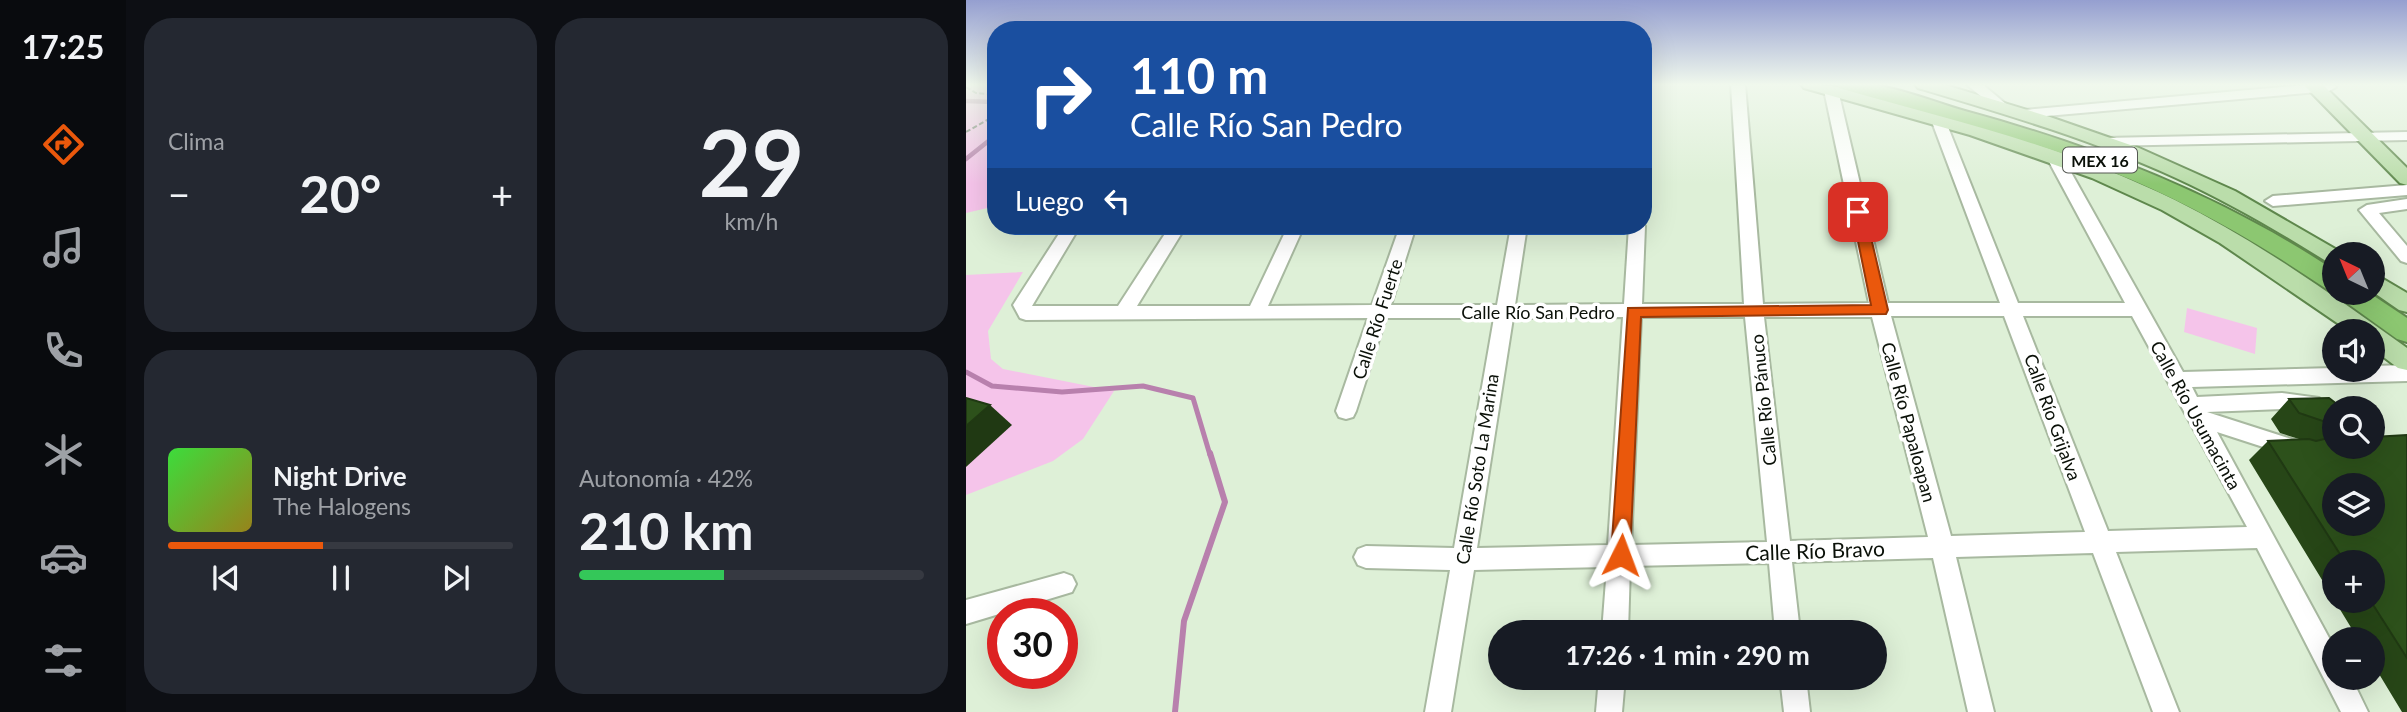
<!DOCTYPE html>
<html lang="es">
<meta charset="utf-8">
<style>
:root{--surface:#171b24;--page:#242831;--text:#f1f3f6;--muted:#9ea1a6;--line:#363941;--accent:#ea580c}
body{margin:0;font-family:Lato,sans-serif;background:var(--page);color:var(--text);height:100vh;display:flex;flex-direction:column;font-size:26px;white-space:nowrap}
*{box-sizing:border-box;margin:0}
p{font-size:23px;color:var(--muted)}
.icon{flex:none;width:38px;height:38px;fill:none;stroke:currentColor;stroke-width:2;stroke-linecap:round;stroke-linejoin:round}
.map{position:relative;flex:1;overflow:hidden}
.details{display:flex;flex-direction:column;gap:18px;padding:18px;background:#0d0f14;width:840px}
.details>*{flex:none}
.top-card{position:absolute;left:21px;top:21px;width:665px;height:214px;border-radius:28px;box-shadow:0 7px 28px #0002;background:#1a4fa0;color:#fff;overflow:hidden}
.needle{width:46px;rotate:317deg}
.buttons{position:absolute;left:1356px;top:242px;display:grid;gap:14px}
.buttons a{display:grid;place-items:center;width:63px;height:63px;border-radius:50%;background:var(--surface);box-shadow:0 7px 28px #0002;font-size:35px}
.speed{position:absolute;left:21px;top:598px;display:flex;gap:14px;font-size:35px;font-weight:700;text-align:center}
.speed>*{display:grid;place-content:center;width:91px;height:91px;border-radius:50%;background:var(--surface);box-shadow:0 7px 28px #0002;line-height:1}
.speed .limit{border:10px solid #d22;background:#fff;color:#111}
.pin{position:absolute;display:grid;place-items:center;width:60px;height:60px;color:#fff;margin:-30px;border-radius:14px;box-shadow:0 4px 10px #0006}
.me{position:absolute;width:77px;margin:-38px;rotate:3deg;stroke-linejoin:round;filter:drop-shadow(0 0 5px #0008)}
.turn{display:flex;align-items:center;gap:24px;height:147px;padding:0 28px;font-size:32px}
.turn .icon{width:91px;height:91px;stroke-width:2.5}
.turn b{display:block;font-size:49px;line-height:60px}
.then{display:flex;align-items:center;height:66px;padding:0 28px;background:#0003;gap:14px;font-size:26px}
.big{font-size:52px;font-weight:700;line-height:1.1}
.details .widget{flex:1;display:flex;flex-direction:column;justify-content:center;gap:10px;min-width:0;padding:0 24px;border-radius:28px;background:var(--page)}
.details .dial{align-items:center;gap:0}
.dial b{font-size:91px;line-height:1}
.song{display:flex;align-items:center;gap:21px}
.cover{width:84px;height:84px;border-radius:10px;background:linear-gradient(135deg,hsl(120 70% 55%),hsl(50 70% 35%))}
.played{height:7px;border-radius:4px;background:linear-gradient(90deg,var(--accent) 45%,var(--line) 45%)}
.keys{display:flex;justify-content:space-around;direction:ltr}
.heat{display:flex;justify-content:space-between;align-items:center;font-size:38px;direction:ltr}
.charge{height:10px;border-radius:5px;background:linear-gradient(90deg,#34c759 42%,var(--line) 0)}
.details .tiles{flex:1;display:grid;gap:18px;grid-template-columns:repeat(2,1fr)}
.trip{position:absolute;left:522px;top:620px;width:399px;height:70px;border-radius:35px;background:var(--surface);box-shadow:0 7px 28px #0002;font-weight:700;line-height:70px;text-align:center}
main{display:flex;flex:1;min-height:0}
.menu{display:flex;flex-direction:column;width:126px;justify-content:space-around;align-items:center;background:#090b0e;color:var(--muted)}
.menu .icon{width:49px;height:49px}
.menu .active{color:var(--accent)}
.menu b{font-size:32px;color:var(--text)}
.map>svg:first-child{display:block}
.green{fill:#f5c4ea}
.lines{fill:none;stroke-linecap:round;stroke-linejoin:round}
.stream-far2{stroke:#b880ad;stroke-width:4.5}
.stream-far1{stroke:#b880ad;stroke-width:5}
.stream{stroke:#b880ad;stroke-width:6}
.minor-casing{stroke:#a8b9a0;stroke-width:4}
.major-casing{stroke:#5e874c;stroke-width:4}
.highway-casing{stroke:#5e874c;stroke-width:4}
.path{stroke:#6b7767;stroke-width:2;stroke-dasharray:5 2.5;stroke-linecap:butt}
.minor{fill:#fff;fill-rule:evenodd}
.major{fill:#baddaa;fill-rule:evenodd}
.highway{fill:#8cc771;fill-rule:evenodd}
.wall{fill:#274617;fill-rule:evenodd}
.shaded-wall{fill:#203913}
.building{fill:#2d511b;stroke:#203913;stroke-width:2;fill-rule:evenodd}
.route{fill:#ea580c;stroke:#983908;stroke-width:2}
.labels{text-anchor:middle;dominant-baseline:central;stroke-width:7;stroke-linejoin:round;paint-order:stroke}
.shield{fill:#fff;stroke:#545852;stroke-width:2}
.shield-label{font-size:16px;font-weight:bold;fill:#0a1008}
.street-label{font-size:18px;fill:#0a1008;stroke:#fff}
.near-street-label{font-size:21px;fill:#0a1008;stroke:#fff}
</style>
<main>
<nav class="menu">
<b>17:25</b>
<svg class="icon active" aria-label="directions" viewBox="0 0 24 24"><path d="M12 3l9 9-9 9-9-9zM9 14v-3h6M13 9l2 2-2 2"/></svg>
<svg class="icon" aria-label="music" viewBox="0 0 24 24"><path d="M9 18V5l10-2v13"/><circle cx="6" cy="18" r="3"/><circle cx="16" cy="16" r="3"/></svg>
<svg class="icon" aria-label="phone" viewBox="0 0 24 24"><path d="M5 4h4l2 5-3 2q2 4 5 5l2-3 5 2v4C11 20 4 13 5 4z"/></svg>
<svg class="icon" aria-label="climate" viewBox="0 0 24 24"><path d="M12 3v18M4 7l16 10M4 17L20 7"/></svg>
<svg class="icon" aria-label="car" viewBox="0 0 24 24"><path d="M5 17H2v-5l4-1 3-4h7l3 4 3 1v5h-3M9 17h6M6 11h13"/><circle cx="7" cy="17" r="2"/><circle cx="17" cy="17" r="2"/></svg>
<svg class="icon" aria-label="filters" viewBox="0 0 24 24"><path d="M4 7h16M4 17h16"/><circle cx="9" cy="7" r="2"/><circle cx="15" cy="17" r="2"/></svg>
</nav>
<section class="details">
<div class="tiles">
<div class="widget"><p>Clima</p>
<div class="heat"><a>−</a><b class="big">20°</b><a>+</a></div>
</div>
<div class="widget dial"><b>29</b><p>km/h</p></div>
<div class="widget">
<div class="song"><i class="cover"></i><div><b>Night Drive</b><p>The Halogens</p></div></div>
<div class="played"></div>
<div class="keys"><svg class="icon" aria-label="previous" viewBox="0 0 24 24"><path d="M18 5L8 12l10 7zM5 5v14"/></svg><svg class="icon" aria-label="pause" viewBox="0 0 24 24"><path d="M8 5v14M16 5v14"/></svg><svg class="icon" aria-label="next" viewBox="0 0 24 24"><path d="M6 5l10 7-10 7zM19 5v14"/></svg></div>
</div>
<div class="widget"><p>Autonomía · 42%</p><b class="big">210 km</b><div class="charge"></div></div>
</div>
</section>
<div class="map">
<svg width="1441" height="712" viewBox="0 0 1441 712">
<rect width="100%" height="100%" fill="#def0d7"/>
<g class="green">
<path d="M 0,84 L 30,84 L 30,206 L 0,213 Z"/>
<path d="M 57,272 L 22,331 L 25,359 L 37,369 L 148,391 L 117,439 L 87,461 L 0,495 L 0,275 Z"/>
<path d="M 1221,308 L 1291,328 L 1289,354 L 1218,332 Z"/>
</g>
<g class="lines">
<g class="stream-far2">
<path d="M 0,101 L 30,102"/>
<path d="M 0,159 L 30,135"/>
</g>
<path class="stream-far1" d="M 0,372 L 26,386 L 96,392 L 177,386 L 227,398 L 244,455"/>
<path class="stream" d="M 209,712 L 218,621 L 259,502 L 244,453"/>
<defs>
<g id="minor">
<path d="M 765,84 L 779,84 L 797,304 L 903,303 L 858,90 L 865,86 L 872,90 L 922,303 L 1034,303 L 966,122 L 973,118 L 980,122 L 1052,303 L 1159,303 L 1081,158 L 1089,153 L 1097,158 L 1217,372 L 1368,368 L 1407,369 L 1407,366 L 1441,365 L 1441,381 L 1226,387 L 1231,397 L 1316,393 L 1353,398 L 1356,404 L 1353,410 L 1346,412 L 1316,409 L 1241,412 L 1338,443 L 1342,449 L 1338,455 L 1331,458 L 1251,432 L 1368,647 L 1368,677 L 1385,677 L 1402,712 L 1375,712 L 1291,548 L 1150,552 L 1213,712 L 1187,712 L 1127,553 L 990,557 L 1028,712 L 1002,712 L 967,558 L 826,562 L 834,632 L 809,632 L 803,563 L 664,566 L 662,632 L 636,632 L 641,567 L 508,570 L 485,712 L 459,712 L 484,570 L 400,568 L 392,565 L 388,557 L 392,549 L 400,546 L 488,548 L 528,318 L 420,318 L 390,411 L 387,417 L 380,419 L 373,417 L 370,411 L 402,318 L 60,320 L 54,318 L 47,305 L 98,226 L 114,226 L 66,306 L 152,306 L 204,226 L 220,226 L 171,306 L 284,306 L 322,226 L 338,226 L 302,306 L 406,305 L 434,226 L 450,226 L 425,305 L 531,305 L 545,226 L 561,226 L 549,305 L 658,304 L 663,226 L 677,226 L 677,223 L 679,226 L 676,304 L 778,304 ZM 925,316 L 1038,316 L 1119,532 L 985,536 ZM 1057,316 L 1166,316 L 1281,527 L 1142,531 ZM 657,317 L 642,545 L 511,548 L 547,318 ZM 675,317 L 779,317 L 801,542 L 665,545 ZM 798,317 L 906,317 L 962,537 L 824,541 Z"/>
<path d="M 1000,84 L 1016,84 L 1046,109 L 1044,112 L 1034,112 Z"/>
<path d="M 1351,84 L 1367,84 L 1370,87 L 1363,91 L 1058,118 L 1051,114 L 1058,110 Z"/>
<path d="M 1441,132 L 1441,140 L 1138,146 L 1131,142 L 1138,138 Z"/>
<path d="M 1441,185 L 1441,195 L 1307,206 L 1299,201 L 1307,196 Z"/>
<path d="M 1441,199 L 1441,209 L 1413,213 L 1441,246 L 1441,263 L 1435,261 L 1393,210 L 1401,205 Z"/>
<path d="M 98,573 L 106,576 L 110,584 L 106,592 L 0,624 L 0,600 Z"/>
<path d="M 633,677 L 659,677 L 656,712 L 630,712 Z"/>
<path d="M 814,677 L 840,677 L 844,712 L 818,712 Z"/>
</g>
<g id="major">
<path d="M 835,84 C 881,84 926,101 970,113 C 1051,136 1133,163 1209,200 C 1291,241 1367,295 1441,348 L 1441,370 L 1432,368 L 1407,349 L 1407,331 L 1383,331 L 1254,243 L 1196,210 L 1126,178 L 1004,135 L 838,88 Z"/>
<path d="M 949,84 L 976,84 L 1084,117 L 1173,148 L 1269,191 L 1378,254 L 1368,254 L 1368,263 L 1360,261 C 1312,231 1262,202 1210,178 C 1127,140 1039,114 952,88 Z"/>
<path d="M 1337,84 L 1356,84 L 1441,168 L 1441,185 L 1434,183 Z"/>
<path d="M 1407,273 L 1441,293 L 1441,312 L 1433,310 L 1407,292 Z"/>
</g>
<g id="highway">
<path d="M 870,84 C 880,84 892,83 902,84 C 934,88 968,102 999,111 C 1131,147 1254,195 1368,270 L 1368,291 L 1359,288 C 1291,242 1220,201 1144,171 C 1056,136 964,114 873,88 Z"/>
<path d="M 1370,292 L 1402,292 L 1441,318 L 1441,342 L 1431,339 L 1374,298 Z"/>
</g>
</defs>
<use href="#minor" class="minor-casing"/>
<use href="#major" class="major-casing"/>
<use href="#highway" class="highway-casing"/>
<g class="path">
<path d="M 0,87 L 10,93 L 30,95"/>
<path d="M 0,132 L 30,115"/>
</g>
<use href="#minor" class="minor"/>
<use href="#major" class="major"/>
<use href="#highway" class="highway"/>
</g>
<path class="wall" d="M 1363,398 L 1368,446 L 1441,435 L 1441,712 L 1436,712 L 1407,664 L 1407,639 L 1392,639 L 1283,460 L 1302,441 L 1333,439 L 1314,433 L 1305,419 L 1323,399 ZM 1368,562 L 1407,562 L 1407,600 L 1368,600 Z"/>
<path class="shaded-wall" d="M 24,405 L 46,425 L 0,467 L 0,426 Z"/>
<g class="building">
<path d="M 0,398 L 24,405 L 0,426 Z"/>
<path d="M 1363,398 L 1376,408 L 1368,408 L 1368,446 L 1407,446 L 1407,437 L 1441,435 L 1441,658 L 1404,600 L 1407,600 L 1407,562 L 1379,562 L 1302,441 L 1343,439 L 1350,441 L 1363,438 L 1361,436 L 1365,428 L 1360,422 L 1333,413 L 1323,399 ZM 1368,485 L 1407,485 L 1407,523 L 1368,523 Z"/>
</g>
<linearGradient id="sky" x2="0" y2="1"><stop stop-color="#959fd0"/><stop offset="0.46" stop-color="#f0f8ed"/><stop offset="1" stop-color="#f0f8ed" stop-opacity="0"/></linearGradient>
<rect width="1441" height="184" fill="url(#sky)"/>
<path class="route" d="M 892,208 L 899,212 L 922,310 L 920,314 L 675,317 L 664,555 L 662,561 L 655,564 L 648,561 L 645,555 L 662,308 L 905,305 L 886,212 Z"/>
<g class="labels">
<rect class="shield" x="1097" y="147.5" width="74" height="25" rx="5"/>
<g class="shield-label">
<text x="1134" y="160">MEX 16</text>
</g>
<g class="street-label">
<text x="572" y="312">Calle Río San Pedro</text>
<text transform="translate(411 319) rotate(-72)">Calle Río Fuerte</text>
<text transform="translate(797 400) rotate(-96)">Calle Río Pánuco</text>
<text transform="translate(1230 415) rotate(61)">Calle Río Usumacinta</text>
<text transform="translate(1087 417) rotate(70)">Calle Río Grijalva</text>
<text transform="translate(943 422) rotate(75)">Calle Río Papaloapan</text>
<text transform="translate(511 469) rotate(-81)">Calle Río Soto La Marina</text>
</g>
<g class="near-street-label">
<text transform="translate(849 550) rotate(-2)">Calle Río Bravo</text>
</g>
</g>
</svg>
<div class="buttons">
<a><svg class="needle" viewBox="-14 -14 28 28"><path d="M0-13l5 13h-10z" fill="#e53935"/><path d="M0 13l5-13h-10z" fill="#9ea1a6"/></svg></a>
<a><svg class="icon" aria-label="sound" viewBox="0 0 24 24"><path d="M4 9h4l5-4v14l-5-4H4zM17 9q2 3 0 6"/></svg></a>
<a><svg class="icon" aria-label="search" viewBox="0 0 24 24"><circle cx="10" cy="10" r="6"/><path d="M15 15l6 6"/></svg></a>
<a><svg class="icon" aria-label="layers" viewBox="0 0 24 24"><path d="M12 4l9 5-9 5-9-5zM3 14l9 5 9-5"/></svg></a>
<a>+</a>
<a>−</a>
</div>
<div class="speed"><div class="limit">30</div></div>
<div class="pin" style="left:892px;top:212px;background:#d93025"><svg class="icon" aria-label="arrive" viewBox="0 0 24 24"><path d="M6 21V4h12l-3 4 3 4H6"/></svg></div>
<svg class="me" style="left:655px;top:555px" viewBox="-20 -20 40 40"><path d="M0-17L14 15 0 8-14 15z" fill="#ea580c" stroke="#fff" stroke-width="4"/></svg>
<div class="trip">17:26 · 1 min · 290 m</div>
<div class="top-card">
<div class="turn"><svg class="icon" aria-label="right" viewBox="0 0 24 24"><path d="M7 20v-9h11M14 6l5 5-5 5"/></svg><div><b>110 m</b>Calle Río San Pedro</div></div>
<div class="then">Luego<svg class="icon" aria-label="left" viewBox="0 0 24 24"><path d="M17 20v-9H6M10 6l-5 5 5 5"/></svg></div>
</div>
</div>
</main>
